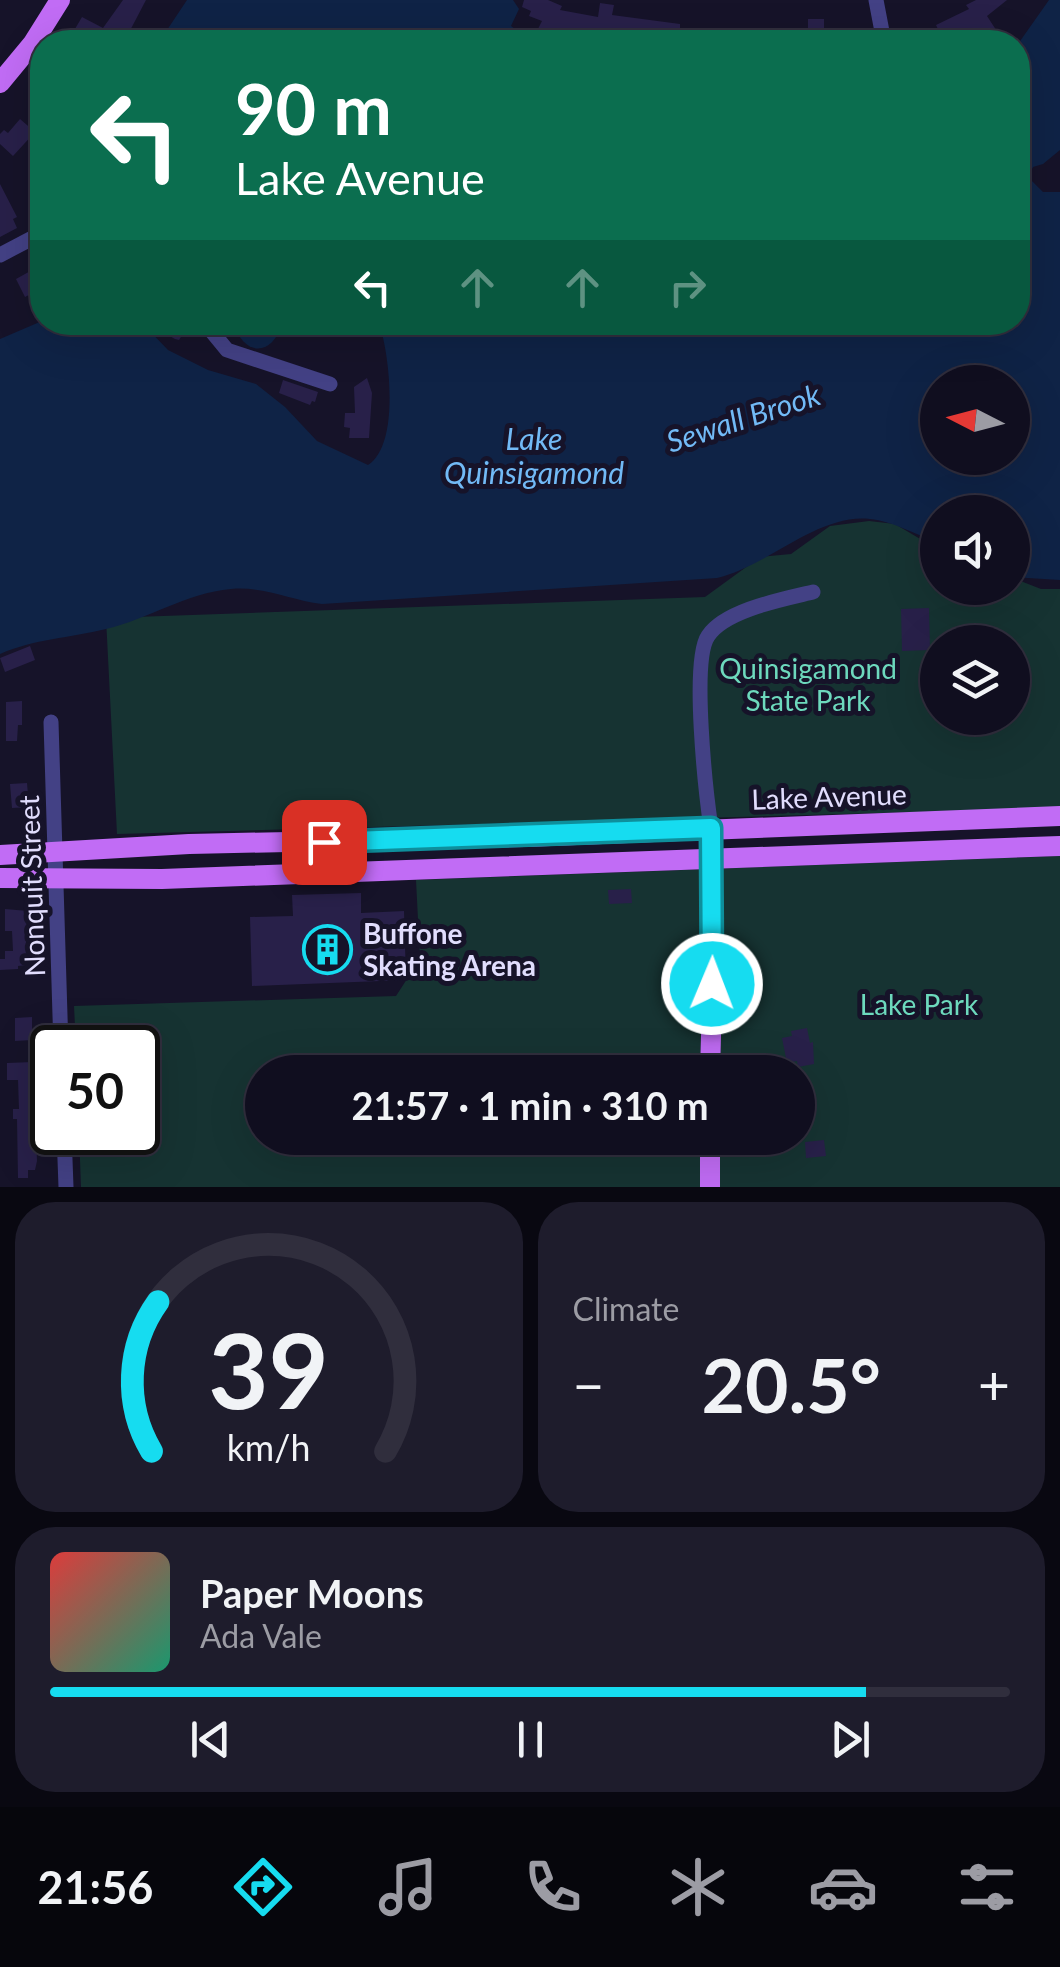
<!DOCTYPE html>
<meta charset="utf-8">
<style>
:root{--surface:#100e1f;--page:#1e1c2c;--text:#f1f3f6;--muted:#9c9ca4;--line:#302e3d;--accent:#16dcf0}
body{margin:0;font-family:Lato,sans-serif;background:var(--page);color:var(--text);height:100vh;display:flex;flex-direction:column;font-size:38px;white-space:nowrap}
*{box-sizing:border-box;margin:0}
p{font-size:32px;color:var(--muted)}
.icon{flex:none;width:55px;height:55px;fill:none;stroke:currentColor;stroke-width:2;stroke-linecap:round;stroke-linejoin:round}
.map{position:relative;height:1187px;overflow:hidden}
.side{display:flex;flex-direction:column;gap:15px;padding:15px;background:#090811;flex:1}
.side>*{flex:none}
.banner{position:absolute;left:30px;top:30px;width:1000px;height:305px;border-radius:40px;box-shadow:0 10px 40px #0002,0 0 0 2px var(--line);background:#0b6e4f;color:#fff;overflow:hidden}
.needle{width:65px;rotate:276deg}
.buttons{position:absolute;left:920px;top:365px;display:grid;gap:20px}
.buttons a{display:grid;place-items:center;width:110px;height:110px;border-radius:50%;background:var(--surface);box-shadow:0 10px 40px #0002,0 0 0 2px var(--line);font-size:50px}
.speed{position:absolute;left:30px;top:1025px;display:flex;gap:20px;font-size:50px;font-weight:700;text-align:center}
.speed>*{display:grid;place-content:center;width:130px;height:130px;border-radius:50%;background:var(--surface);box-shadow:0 10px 40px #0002,0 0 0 2px var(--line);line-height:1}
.speed .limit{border:5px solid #111;border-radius:15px;background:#fff;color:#111}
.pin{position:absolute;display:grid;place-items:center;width:85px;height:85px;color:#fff;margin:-42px;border-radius:20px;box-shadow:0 5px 15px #0006}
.me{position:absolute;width:110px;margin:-55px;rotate:1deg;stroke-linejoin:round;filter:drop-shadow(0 0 8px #0008)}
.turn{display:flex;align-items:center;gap:35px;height:210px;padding:0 40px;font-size:45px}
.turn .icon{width:130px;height:130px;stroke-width:2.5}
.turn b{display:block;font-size:70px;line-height:85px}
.lanes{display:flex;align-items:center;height:95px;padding:0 40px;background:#0003;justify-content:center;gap:50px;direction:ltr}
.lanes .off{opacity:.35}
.big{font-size:75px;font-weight:700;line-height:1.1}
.side .tile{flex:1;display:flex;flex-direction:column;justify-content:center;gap:15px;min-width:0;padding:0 35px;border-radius:40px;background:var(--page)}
.side .dial{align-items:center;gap:0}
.dial svg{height:260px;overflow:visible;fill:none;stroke:var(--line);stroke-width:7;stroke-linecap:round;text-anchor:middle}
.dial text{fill:var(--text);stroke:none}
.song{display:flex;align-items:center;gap:30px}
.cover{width:120px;height:120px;border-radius:15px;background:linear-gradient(135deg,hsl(0 70% 55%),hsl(160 70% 35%))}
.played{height:10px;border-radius:5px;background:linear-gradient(90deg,var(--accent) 85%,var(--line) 85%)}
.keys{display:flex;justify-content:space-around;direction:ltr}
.heat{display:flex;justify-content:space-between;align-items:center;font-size:55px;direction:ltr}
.side .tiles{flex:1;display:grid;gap:15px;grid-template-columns:1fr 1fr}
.tile:last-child{grid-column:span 2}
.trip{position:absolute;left:245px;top:1055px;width:570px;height:100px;border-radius:50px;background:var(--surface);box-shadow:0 10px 40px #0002,0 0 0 2px var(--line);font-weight:700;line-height:100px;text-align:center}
.dock{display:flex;height:160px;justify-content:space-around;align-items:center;background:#06060c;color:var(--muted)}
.dock .icon{width:70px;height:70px}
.dock .current{color:var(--accent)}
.dock b{font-size:45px;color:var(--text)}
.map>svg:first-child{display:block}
.green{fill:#163332;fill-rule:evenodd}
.water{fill:#0f2346;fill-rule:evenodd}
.building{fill:#282049}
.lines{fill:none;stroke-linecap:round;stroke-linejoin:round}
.minor{stroke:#434185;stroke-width:15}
.major{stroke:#c16cf5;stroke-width:20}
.route-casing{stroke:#0e8f9c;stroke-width:25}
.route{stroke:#16dcf0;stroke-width:18}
.labels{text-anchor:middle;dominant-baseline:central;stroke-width:10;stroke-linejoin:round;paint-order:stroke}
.park-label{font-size:28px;fill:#6dd9bd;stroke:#161329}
.street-label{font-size:28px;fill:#e1ddfd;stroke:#161329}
.poi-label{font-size:28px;font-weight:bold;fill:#e1ddfd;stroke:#161329;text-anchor:start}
.water-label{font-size:30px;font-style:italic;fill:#72baf6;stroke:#161329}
</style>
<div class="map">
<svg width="1060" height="1187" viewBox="0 0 1060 1187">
<rect width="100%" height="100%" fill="#161329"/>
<g class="green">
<path d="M 869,521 L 895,524 L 937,549 L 938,588 L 1012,588 L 1013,578 L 1041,589 L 1060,589 L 1060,808 L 117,834 L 106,618 L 705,597 L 760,557 L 791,554 L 830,526 ZM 938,642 L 1012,642 L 1012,718 L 938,718 Z"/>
<path d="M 1060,856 L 1060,1187 L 81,1187 L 79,1133 L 138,1132 L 138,1048 L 76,1047 L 74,1006 L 396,996 L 420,959 L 416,880 ZM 262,1072 L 798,1072 L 798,1138 L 262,1138 Z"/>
</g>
<g class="water">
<path d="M 187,0 L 513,0 L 519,9 L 511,26 L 532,42 L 159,42 Z"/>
<path d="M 1049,0 L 1060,0 L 1060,150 L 1043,164 L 1033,167 L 1028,177 L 1043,192 L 1060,192 L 1060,580 L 1013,577 L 1012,512 L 938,512 L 937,542 C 917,535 892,521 870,519 C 818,513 767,567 717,578 L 322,604 C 290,600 264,586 231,589 C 186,593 149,619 106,629 C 70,638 34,639 0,654 L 0,339 L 42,321 L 142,323 L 168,350 L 208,370 L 256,384 L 285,407 L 317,441 L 368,465 C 400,445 390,355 379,323 L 1018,322 L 1018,44 ZM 938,382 L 1012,382 L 1012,458 L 938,458 Z"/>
<path d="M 233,323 L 233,322 L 283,323 C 271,357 245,357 233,323 Z"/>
</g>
<g class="building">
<path d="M 123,0 L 146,0 L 124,42 L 88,42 L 72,34 L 82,17 L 103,28 Z"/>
<path d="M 524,0 L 548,0 L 562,6 L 560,10 L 598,17 L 600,3 L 614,5 L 612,15 L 680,24 L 680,32 L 695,34 L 694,42 L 661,42 L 661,38 L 633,37 L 632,42 L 592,42 L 593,37 L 562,31 L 559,38 L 538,29 L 542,21 L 529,16 L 531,11 L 522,7 Z"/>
<path d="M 976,0 L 1007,0 L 987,16 L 1000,36 L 990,42 L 983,33 L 963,42 L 944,42 L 936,25 L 969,9 L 966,5 Z"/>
<rect x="808" y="19" width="16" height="23"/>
<path d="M 20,119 L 35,132 L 13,156 L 0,144 L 0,134 L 4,130 L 8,133 Z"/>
<path d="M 0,184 L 17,217 L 13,219 L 17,228 L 0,237 Z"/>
<path d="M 34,269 L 42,288 L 25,297 L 16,279 Z"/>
<path d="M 145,322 L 176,322 L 186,329 L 179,340 L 175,339 Z"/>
<path d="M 367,378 L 372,393 L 369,438 L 349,438 L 350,428 L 344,427 L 345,413 L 355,413 L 354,387 Z"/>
<path d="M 283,380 L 318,392 L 315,402 L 312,401 L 310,405 L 279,393 Z"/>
<path d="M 929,608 L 930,650 L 902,651 L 901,609 Z"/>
<path d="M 30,646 L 35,660 L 5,672 L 0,658 Z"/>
<path d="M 22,701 L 22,725 L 18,725 L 17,741 L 6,741 L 6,702 Z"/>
<path d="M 27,783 L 29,807 L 12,808 L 10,784 Z"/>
<path d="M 631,889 L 632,903 L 609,904 L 608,890 Z"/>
<path d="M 361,893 L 361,913 L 404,911 L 406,980 L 252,986 L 250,917 L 293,916 L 292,895 Z"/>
<path d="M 5,909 L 28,911 L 27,951 L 34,951 L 35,964 L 18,966 L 18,969 L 0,970 L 0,959 L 5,959 L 5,951 L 13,951 L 12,931 L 5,931 Z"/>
<path d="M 32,1017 L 32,1040 L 15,1041 L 15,1018 Z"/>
<path d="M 807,1028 L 810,1043 L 813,1042 L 814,1064 L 798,1067 L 797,1061 L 787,1063 L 782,1038 L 792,1036 L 791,1031 Z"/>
<path d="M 33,1062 L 37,1161 L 35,1170 L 28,1170 L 28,1178 L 18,1178 L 17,1119 L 13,1119 L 13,1109 L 19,1109 L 18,1080 L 7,1080 L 7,1063 Z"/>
<path d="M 824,1140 L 826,1156 L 806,1158 L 805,1142 Z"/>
</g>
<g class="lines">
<g class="minor">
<path d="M 876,0 L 884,42"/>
<path d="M 0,255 L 42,233"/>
<path d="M 204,322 L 227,350 L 330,384"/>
<path d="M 51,722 L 61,1048"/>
<path d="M 711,828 C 706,794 691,661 708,636 C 725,610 784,599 813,592"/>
<path d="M 64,1132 L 66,1187"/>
</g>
<g class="major">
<path d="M 0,83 L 33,43 L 60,0"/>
<path d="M 0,855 L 189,844 L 525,837 L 1060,816"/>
<path d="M 0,878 L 162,879 L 1060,846"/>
<path d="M 710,1072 L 714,930 L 711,828"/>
<path d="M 710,1187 L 710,1138"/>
</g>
</g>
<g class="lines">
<defs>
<path id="route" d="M 324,842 L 711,828 L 712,984"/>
</defs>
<use href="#route" class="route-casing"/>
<use href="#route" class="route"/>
</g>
<defs>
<symbol id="building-ring" viewBox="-11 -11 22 22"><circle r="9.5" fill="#161329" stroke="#16dcf0" stroke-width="1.5"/><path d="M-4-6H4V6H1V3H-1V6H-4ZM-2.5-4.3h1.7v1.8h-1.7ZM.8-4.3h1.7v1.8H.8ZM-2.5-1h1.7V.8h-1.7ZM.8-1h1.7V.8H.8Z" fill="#16dcf0"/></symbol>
</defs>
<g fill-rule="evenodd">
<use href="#building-ring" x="300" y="922" width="55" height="55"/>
</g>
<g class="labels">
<g class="park-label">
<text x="808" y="668">Quinsigamond<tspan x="808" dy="32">State Park</tspan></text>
<text x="919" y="1004">Lake Park</text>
</g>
<g class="street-label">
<text transform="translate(829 796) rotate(-2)">Lake Avenue</text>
<text transform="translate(31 886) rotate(-92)">Nonquit Street</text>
</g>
<g class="poi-label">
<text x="363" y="933">Buffone<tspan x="363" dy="32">Skating Arena</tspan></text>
</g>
<g class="water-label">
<text transform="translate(743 417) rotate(-18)">Sewall Brook</text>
<text x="534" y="438">Lake<tspan x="534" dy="34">Quinsigamond</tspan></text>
</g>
</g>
</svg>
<div class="buttons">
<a><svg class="needle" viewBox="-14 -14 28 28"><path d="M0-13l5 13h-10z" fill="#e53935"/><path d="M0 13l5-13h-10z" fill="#9c9ca4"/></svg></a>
<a><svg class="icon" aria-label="sound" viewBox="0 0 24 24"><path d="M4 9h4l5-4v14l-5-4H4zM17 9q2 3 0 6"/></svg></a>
<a><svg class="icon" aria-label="layers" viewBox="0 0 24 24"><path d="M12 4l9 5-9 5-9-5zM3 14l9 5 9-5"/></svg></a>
</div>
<div class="speed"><div class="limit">50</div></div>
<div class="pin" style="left:324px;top:842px;background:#d93025"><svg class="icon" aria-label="arrive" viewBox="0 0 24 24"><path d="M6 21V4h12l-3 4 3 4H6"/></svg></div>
<svg class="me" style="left:712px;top:984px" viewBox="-20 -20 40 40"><circle r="17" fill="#16dcf0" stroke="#fff" stroke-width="3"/><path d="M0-11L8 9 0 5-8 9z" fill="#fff"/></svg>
<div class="trip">21:57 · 1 min · 310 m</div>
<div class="banner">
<div class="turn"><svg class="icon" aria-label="left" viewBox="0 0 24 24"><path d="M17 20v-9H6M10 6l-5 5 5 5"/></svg><div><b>90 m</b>Lake Avenue</div></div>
<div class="lanes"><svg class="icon" aria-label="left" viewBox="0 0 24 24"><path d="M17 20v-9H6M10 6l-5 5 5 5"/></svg><svg class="icon off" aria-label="ahead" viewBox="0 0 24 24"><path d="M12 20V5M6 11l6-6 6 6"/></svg><svg class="icon off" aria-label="ahead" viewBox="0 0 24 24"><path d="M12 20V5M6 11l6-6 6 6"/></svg><svg class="icon off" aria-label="right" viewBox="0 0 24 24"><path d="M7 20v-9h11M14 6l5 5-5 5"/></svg></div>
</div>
</div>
<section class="side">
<div class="tiles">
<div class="tile dial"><svg viewBox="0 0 100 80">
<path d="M14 69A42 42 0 1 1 86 69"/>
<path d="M14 69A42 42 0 0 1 16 23" stroke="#16dcf0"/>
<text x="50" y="56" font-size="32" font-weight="700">39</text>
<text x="50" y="72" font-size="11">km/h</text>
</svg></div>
<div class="tile"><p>Climate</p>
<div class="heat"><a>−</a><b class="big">20.5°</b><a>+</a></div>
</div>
<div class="tile">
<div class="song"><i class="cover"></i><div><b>Paper Moons</b><p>Ada Vale</p></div></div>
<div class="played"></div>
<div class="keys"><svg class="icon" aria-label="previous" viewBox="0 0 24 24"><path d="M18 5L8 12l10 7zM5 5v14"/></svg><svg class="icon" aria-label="pause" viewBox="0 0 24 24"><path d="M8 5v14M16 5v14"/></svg><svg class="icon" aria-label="next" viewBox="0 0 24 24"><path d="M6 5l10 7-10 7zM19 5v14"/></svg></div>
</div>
</div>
</section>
<nav class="dock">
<b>21:56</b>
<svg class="icon current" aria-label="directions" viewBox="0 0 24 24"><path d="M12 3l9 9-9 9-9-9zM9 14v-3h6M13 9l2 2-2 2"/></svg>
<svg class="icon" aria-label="music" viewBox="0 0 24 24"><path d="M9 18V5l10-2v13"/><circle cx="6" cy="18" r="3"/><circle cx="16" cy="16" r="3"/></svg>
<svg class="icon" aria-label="phone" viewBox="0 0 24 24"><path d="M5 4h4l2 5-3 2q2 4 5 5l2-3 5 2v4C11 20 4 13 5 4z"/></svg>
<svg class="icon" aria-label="climate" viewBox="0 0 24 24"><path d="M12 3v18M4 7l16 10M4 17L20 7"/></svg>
<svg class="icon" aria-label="car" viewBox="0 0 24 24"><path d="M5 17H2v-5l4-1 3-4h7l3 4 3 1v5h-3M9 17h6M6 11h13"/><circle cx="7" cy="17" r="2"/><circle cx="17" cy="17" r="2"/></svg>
<svg class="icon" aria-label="filters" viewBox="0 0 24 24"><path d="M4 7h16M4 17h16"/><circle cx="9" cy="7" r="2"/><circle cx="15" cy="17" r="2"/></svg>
</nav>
